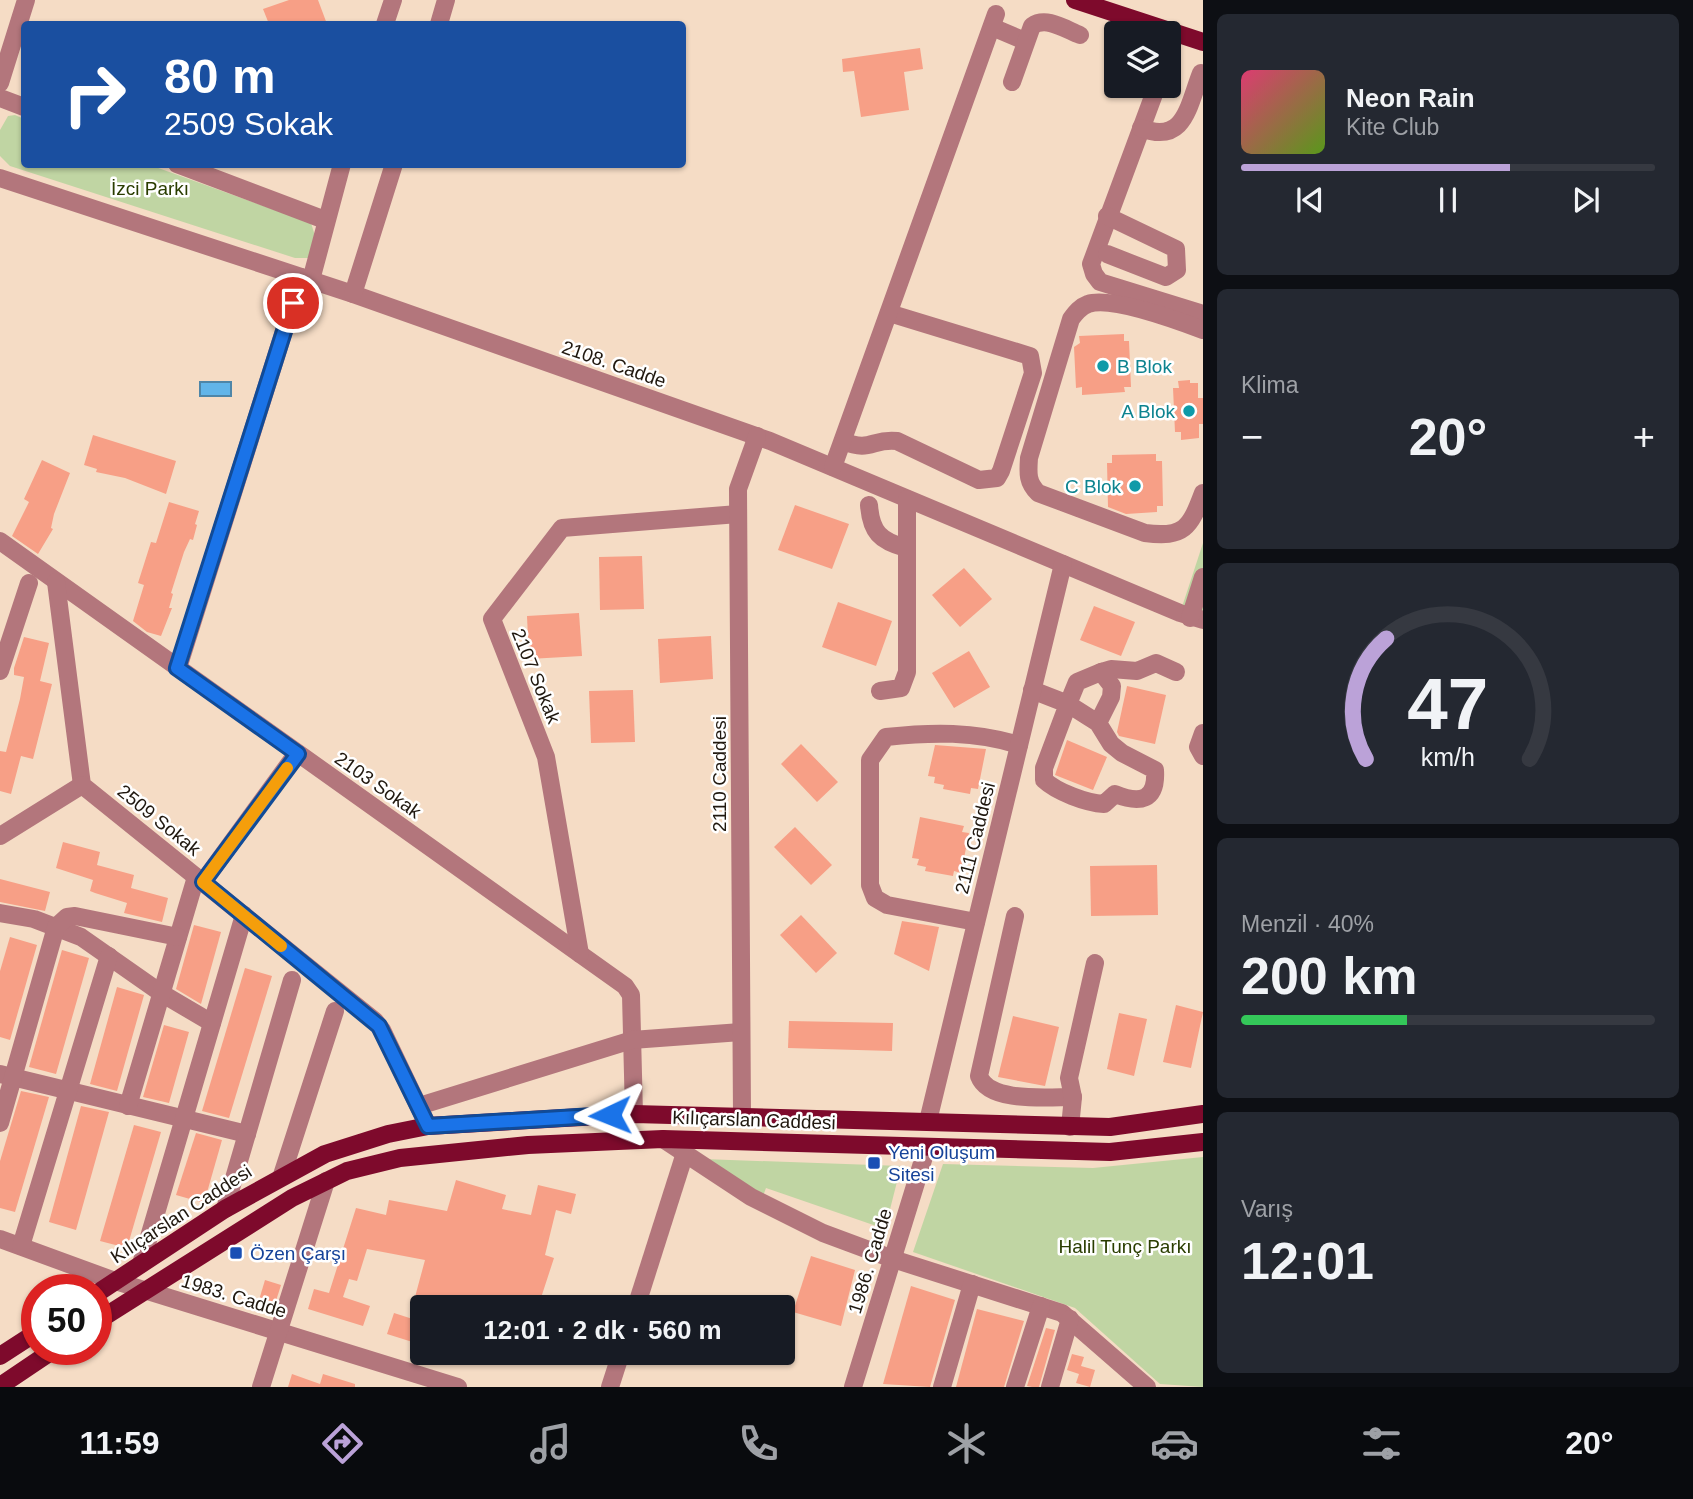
<!DOCTYPE html>
<html lang="tr">
<meta charset="utf-8">
<style>
:root{--surface:#171b24;--page:#242831;--text:#f1f3f6;--muted:#9ea1a6;--line:#363941;--accent:#bba2d8}
body{margin:0;font-family:Arial,sans-serif;background:var(--page);color:var(--text);height:100vh;display:flex;flex-direction:column;font-size:26px;white-space:nowrap}
*{box-sizing:border-box;margin:0}
p{font-size:23px;color:var(--muted)}
.icon{flex:none;width:38px;height:38px;fill:none;stroke:currentColor;stroke-width:2;stroke-linecap:round;stroke-linejoin:round}
.map{position:relative;flex:1;overflow:hidden}
.details{display:flex;flex-direction:column;gap:14px;padding:14px;background:#0d0f14;width:490px}
.details>*{flex:none}
.guide{position:absolute;left:21px;top:21px;width:665px;height:147px;border-radius:7px;box-shadow:0 2px 5px #0004;background:#1a4fa0;color:#fff;overflow:hidden}
.buttons{position:absolute;left:1104px;top:21px;display:grid;gap:14px}
.buttons a{display:grid;place-items:center;width:77px;height:77px;border-radius:7px;background:var(--surface);box-shadow:0 2px 5px #0004;font-size:35px}
.speed{position:absolute;left:21px;top:1274px;display:flex;gap:14px;font-size:35px;font-weight:700;text-align:center}
.speed>*{display:grid;place-content:center;width:91px;height:91px;border-radius:50%;background:var(--surface);box-shadow:0 2px 5px #0004;line-height:1}
.speed .limit{border:10px solid #d22;background:#fff;color:#111}
.pin{position:absolute;display:grid;place-items:center;width:60px;height:60px;color:#fff;margin:-30px;border:4px solid #fff;border-radius:50%;box-shadow:0 2px 7px #0007}
.me{position:absolute;width:77px;margin:-38px;rotate:268deg;stroke-linejoin:round;filter:drop-shadow(0 0 5px #0008)}
.turn{display:flex;align-items:center;gap:24px;height:147px;padding:0 28px;font-size:32px}
.turn .icon{width:91px;height:91px;stroke-width:2.5}
.turn b{display:block;font-size:49px;line-height:60px}
.big{font-size:52px;font-weight:600;line-height:1.1}
.details .card{flex:1;display:flex;flex-direction:column;justify-content:center;gap:10px;min-width:0;padding:0 24px;border-radius:10px;background:var(--page)}
.details .dial{align-items:center;gap:0}
.dial svg{height:182px;overflow:visible;fill:none;stroke:var(--line);stroke-width:7;stroke-linecap:round;text-anchor:middle}
.dial text{fill:var(--text);stroke:none}
.song{display:flex;align-items:center;gap:21px}
.cover{width:84px;height:84px;border-radius:10px;background:linear-gradient(135deg,hsl(340 70% 55%),hsl(90 70% 35%))}
.played{height:7px;border-radius:4px;background:linear-gradient(90deg,var(--accent) 65%,var(--line) 65%)}
.keys{display:flex;justify-content:space-around;direction:ltr}
.heat{display:flex;justify-content:space-between;align-items:center;font-size:38px;direction:ltr}
.charge{height:10px;border-radius:5px;background:linear-gradient(90deg,#34c759 40%,var(--line) 0)}
.trip{position:absolute;left:410px;top:1295px;width:385px;height:70px;border-radius:7px;background:var(--surface);box-shadow:0 2px 5px #0004;font-weight:600;line-height:70px;text-align:center}
.menu{display:flex;height:112px;justify-content:space-around;align-items:center;background:#090b0e;color:var(--muted)}
.menu .icon{width:49px;height:49px}
.menu .on{color:var(--accent)}
.menu b{font-size:32px;color:var(--text)}
main{display:flex;flex:1;min-height:0}
.map>svg:first-child{display:block}
.green{fill:#c0d5a3}
.water{fill:#62b5e9;stroke:#4e86a8;stroke-width:2}
.building{fill:#f79f86}
.lines{fill:none;stroke-linecap:round;stroke-linejoin:round}
.minor{stroke:#b3767c;stroke-width:18}
.major{stroke:#7e0a2c;stroke-width:18}
.route-casing{stroke:#114b97;stroke-width:18}
.route{stroke:#1a73e8;stroke-width:12}
.slow{stroke:#f59e0b;stroke-width:12}
.culture-dot{fill:#0f9aa8;stroke:#fff;stroke-width:2.5}
.transit-dot{fill:#1a4fb4;stroke:#fff;stroke-width:2.5}
.labels{text-anchor:middle;dominant-baseline:central;stroke-width:5;stroke-linejoin:round;paint-order:stroke}
.park-label{font-size:19px;fill:#2a3d00;stroke:#fff}
.street-label{font-size:19px;fill:#20180f;stroke:#fff}
.culture-label{font-size:19px;fill:#0d838f;stroke:#fff;text-anchor:end}
.transit-label{font-size:19px;fill:#164399;stroke:#fff;text-anchor:start}
</style>
<main>
<div class="map">
<svg width="1203" height="1387" viewBox="0 0 1203 1387">
<rect width="100%" height="100%" fill="#f5dcc5"/>
<g class="green">
<path d="M 15,115 L 24,119 L 24,164 L 150,165 L 311,223 L 316,239 L 309,258 L 295,258 L 10,166 L 0,156 L 0,130 L 8,116 Z"/>
<path d="M 1203,543 L 1203,616 L 1180,613 Z"/>
<path d="M 1203,1157 L 1203,1387 L 1160,1384 L 1075,1308 L 913,1252 L 943,1164 L 1093,1168 Z"/>
<path d="M 703,1159 L 901,1166 L 885,1229 L 766,1188 L 763,1196 Z"/>
</g>
<rect class="water" x="200" y="382" width="31" height="14"/>
<g class="building">
<path d="M 289,0 L 318,0 L 327,24 L 269,24 L 263,9 Z"/>
<path d="M 920,48 L 923,69 L 904,72 L 909,110 L 861,117 L 854,71 L 843,72 L 842,59 Z"/>
<path d="M 1124,334 L 1124,341 L 1129,341 L 1131,387 L 1124,387 L 1125,392 L 1082,395 L 1082,387 L 1076,388 L 1074,347 L 1080,343 L 1079,336 Z"/>
<path d="M 1190,380 L 1190,383 L 1198,383 L 1198,398 L 1203,398 L 1203,424 L 1199,424 L 1199,438 L 1181,440 L 1181,432 L 1175,432 L 1173,388 L 1179,388 L 1178,381 Z"/>
<path d="M 93,435 L 176,461 L 166,494 L 125,478 L 96,472 L 97,469 L 84,465 Z"/>
<path d="M 1156,454 L 1156,461 L 1162,461 L 1163,506 L 1157,506 L 1157,512 L 1126,514 L 1108,507 L 1107,463 L 1112,463 L 1112,455 Z"/>
<path d="M 42,460 L 70,473 L 54,514 L 51,528 L 53,529 L 38,554 L 12,536 L 29,502 L 24,499 Z"/>
<path d="M 169,502 L 199,511 L 195,524 L 197,525 L 193,540 L 190,539 L 184,552 L 171,593 L 173,594 L 169,608 L 172,608 L 161,636 L 147,632 L 133,621 L 144,585 L 138,583 L 151,542 L 156,543 Z"/>
<path d="M 795,505 L 849,524 L 832,569 L 778,550 Z"/>
<path d="M 642,556 L 644,609 L 600,610 L 599,557 Z"/>
<path d="M 964,568 L 992,599 L 960,627 L 932,595 Z"/>
<path d="M 838,602 L 892,621 L 876,666 L 822,647 Z"/>
<path d="M 1094,606 L 1135,622 L 1121,656 L 1080,640 Z"/>
<path d="M 579,613 L 582,656 L 529,659 L 527,616 Z"/>
<path d="M 711,636 L 713,679 L 660,683 L 658,639 Z"/>
<path d="M 24,637 L 49,643 L 40,681 L 52,684 L 33,759 L 21,756 L 11,794 L 0,791 L 0,751 L 6,752 L 20,699 L 24,677 L 14,675 L 14,668 Z"/>
<path d="M 969,651 L 990,687 L 954,708 L 932,673 Z"/>
<path d="M 1127,686 L 1166,695 L 1155,744 L 1119,736 L 1117,732 Z"/>
<path d="M 633,690 L 635,742 L 591,743 L 589,691 Z"/>
<path d="M 1067,740 L 1107,757 L 1093,790 L 1055,775 Z"/>
<path d="M 801,744 L 838,782 L 817,802 L 781,764 Z"/>
<path d="M 935,745 L 986,749 L 978,789 L 971,788 L 970,794 L 943,789 L 944,785 L 934,783 L 935,777 L 928,776 Z"/>
<path d="M 920,817 L 964,826 L 962,832 L 969,833 L 961,873 L 954,871 L 953,876 L 925,871 L 926,867 L 917,865 L 919,859 L 912,858 Z"/>
<path d="M 795,827 L 832,865 L 811,885 L 774,847 Z"/>
<path d="M 63,842 L 100,852 L 97,865 L 134,875 L 131,888 L 168,898 L 162,922 L 124,913 L 127,903 L 95,893 L 90,891 L 93,880 L 56,868 Z"/>
<path d="M 1157,865 L 1158,915 L 1091,916 L 1090,866 Z"/>
<path d="M 0,879 L 50,892 L 45,911 L 0,902 Z"/>
<path d="M 801,915 L 837,953 L 816,973 L 780,935 Z"/>
<path d="M 902,921 L 939,927 L 929,971 L 894,954 Z"/>
<path d="M 194,925 L 221,932 L 201,1004 L 176,989 Z"/>
<path d="M 10,937 L 37,945 L 10,1040 L 0,1037 L 0,971 Z"/>
<path d="M 62,950 L 89,958 L 56,1074 L 29,1067 Z"/>
<path d="M 245,968 L 272,976 L 229,1118 L 202,1111 Z"/>
<path d="M 117,987 L 144,995 L 117,1091 L 90,1084 Z"/>
<path d="M 1176,1005 L 1203,1012 L 1191,1068 L 1163,1062 Z"/>
<path d="M 1119,1013 L 1147,1019 L 1134,1076 L 1107,1069 Z"/>
<path d="M 1013,1016 L 1059,1027 L 1045,1086 L 998,1077 Z"/>
<path d="M 789,1021 L 893,1023 L 892,1051 L 788,1048 Z"/>
<path d="M 164,1025 L 189,1032 L 169,1103 L 143,1097 Z"/>
<path d="M 21,1091 L 49,1097 L 15,1212 L 0,1208 L 0,1161 Z"/>
<path d="M 81,1106 L 109,1112 L 76,1230 L 49,1222 Z"/>
<path d="M 134,1125 L 161,1132 L 127,1248 L 100,1241 Z"/>
<path d="M 196,1133 L 222,1140 L 204,1203 L 176,1195 Z"/>
<path d="M 456,1180 L 506,1195 L 502,1209 L 531,1215 L 538,1185 L 576,1194 L 571,1214 L 556,1210 L 545,1255 L 554,1258 L 538,1307 L 441,1307 L 442,1304 L 415,1297 L 425,1260 L 367,1249 L 357,1281 L 349,1279 L 343,1297 L 370,1306 L 363,1326 L 308,1309 L 314,1289 L 329,1293 L 356,1208 L 386,1215 L 389,1200 L 447,1211 Z"/>
<path d="M 811,1256 L 855,1270 L 841,1326 L 793,1312 Z"/>
<path d="M 265,1280 L 281,1285 L 275,1304 L 259,1300 Z"/>
<path d="M 911,1286 L 955,1300 L 930,1387 L 883,1384 Z"/>
<path d="M 977,1309 L 1024,1321 L 1004,1387 L 956,1387 Z"/>
<path d="M 394,1313 L 422,1322 L 422,1345 L 387,1334 Z"/>
<path d="M 1046,1328 L 1055,1330 L 1039,1387 L 1032,1387 L 1027,1386 Z"/>
<path d="M 1072,1354 L 1084,1357 L 1081,1366 L 1095,1370 L 1090,1387 L 1076,1383 L 1079,1374 L 1067,1370 Z"/>
<path d="M 292,1374 L 320,1384 L 323,1374 L 355,1384 L 355,1387 L 288,1387 Z"/>
</g>
<g class="lines">
<g class="minor">
<path d="M 385,24 L 393,0"/>
<path d="M 439,24 L 446,0"/>
<path d="M 992,27 L 1025,41"/>
<path d="M 1012,82 L 1032,26 C 1046,16 1065,29 1080,35"/>
<path d="M 0,83 L 26,0"/>
<path d="M 1157,86 L 1091,264 L 1094,274 L 1100,282 L 1203,314"/>
<path d="M 0,98 L 24,107"/>
<path d="M 1141,128 C 1185,145 1188,106 1201,73"/>
<path d="M 177,164 L 325,220"/>
<path d="M 0,178 L 353,294 L 770,441 L 1180,613 L 1203,620"/>
<path d="M 1107,216 L 1176,249 L 1177,270 L 1166,277 L 1107,254"/>
<path d="M 311,280 L 342,164"/>
<path d="M 353,294 L 394,164"/>
<path d="M 1203,330 C 1179,321 1111,296 1088,304 C 1080,307 1076,312 1071,319 L 1029,458 C 1028,473 1027,482 1038,493 L 1145,533 C 1184,538 1190,528 1203,493"/>
<path d="M 843,441 C 871,453 872,438 897,441 L 979,480 L 997,478 L 1001,471 L 1033,373 L 1030,356 L 889,313"/>
<path d="M 833,467 L 996,14"/>
<path d="M 869,505 C 871,532 880,541 906,548"/>
<path d="M 0,541 L 625,986 L 631,995 L 634,1114"/>
<path d="M 56,582 L 82,785 L 375,1021 L 382,1030 L 428,1126"/>
<path d="M 1190,618 L 1203,577"/>
<path d="M 178,668 L 301,277"/>
<path d="M 0,671 L 29,583"/>
<path d="M 1101,672 L 1111,669 L 1137,671 L 1156,663 L 1176,672"/>
<path d="M 1032,690 L 1068,704 L 1044,768 L 1044,780 C 1057,792 1086,803 1104,804 L 1115,794 C 1140,804 1157,801 1155,770 L 1122,753 L 1111,744 L 1098,723 L 1068,704 L 1077,682 L 1101,672 L 1112,686 L 1111,697 L 1098,723"/>
<path d="M 880,691 L 901,688 L 907,672 L 907,499"/>
<path d="M 1203,733 L 1198,747 L 1203,756"/>
<path d="M 0,836 L 82,785"/>
<path d="M 203,882 L 297,753"/>
<path d="M 0,913 L 34,919 L 81,937 L 161,993 L 212,1023"/>
<path d="M 1015,916 L 979,1076 C 989,1103 1047,1097 1073,1097"/>
<path d="M 976,922 L 887,905 L 875,898 L 870,885 L 870,760 L 886,737 C 931,732 975,731 1019,745"/>
<path d="M 580,954 L 546,757 L 492,619 L 562,528 L 738,514"/>
<path d="M 0,1074 L 247,1134"/>
<path d="M 128,1106 L 196,877"/>
<path d="M 419,1106 L 632,1040 L 741,1032"/>
<path d="M 742,1115 L 738,489 L 757,436"/>
<path d="M 928,1121 L 1063,564"/>
<path d="M 0,1123 L 56,927 L 67,917 L 75,916 L 178,937"/>
<path d="M 1070,1127 L 1073,1097 L 1069,1078 L 1095,963"/>
<path d="M 663,1139 L 751,1197 L 823,1233 L 893,1259 L 1062,1313 L 1147,1387"/>
<path d="M 282,1175 L 335,1011"/>
<path d="M 225,1209 L 292,980"/>
<path d="M 0,1239 L 115,1281 L 458,1387"/>
<path d="M 21,1246 L 109,956"/>
<path d="M 141,1264 L 244,915"/>
<path d="M 636,1307 L 685,1153"/>
<path d="M 261,1387 L 326,1181"/>
<path d="M 610,1387 L 621,1353"/>
<path d="M 853,1387 L 927,1147"/>
<path d="M 942,1387 L 972,1284"/>
<path d="M 1015,1387 L 1041,1306"/>
<path d="M 1050,1387 L 1070,1319"/>
</g>
<g class="major">
<path d="M 1075,0 L 1203,42"/>
<path d="M 96,1294 L 225,1209 L 325,1154 L 388,1134 L 428,1126 L 634,1114 L 1110,1127 L 1203,1114"/>
<path d="M 96,1322 L 292,1198 L 347,1171 L 400,1158 L 528,1145 L 663,1139 L 1110,1152 L 1203,1142"/>
<path d="M 0,1356 L 37,1332"/>
<path d="M 0,1386 L 55,1349"/>
</g>
</g>
<g class="lines">
<defs>
<path id="route" d="M 293,303 L 177,668 L 298,754 L 203,882 L 379,1026 L 428,1126 L 610,1115"/>
</defs>
<use href="#route" class="route-casing"/>
<use href="#route" class="route"/>
<path class="slow" d="M 281,946 L 203,882 L 287,768"/>
</g>
<g class="culture-dot">
<circle cx="1103" cy="366" r="7"/>
<circle cx="1189" cy="411" r="7"/>
<circle cx="1135" cy="486" r="7"/>
</g>
<g class="transit-dot">
<rect x="867" y="1156" width="14" height="14" rx="3.5"/>
<rect x="229" y="1246" width="14" height="14" rx="3.5"/>
</g>
<g class="labels">
<g class="park-label">
<text x="150" y="188">İzci Parkı</text>
<text x="1125" y="1246">Halil Tunç Parkı</text>
</g>
<g class="street-label">
<text transform="translate(614 364) rotate(19)">2108. Cadde</text>
<text transform="translate(536 676) rotate(68)">2107 Sokak</text>
<text transform="translate(719 774) rotate(-90)">2110 Caddesi</text>
<text transform="translate(378 785) rotate(35)">2103 Sokak</text>
<text transform="translate(159 820) rotate(39)">2509 Sokak</text>
<text transform="translate(975 838) rotate(-76)">2111 Caddesi</text>
<text transform="translate(754 1120) rotate(2)">Kılıçarslan Caddesi</text>
<text transform="translate(181 1214) rotate(-33)">Kılıçarslan Caddesi</text>
<text transform="translate(870 1261) rotate(-73)">1986. Cadde</text>
<text transform="translate(234 1296) rotate(17)">1983. Cadde</text>
</g>
<g class="culture-label">
<text x="1117" y="366" text-anchor="start">B Blok</text>
<text x="1175" y="411">A Blok</text>
<text x="1121" y="486">C Blok</text>
</g>
<g class="transit-label">
<text x="888" y="1152">Yeni Oluşum<tspan x="888" dy="22">Sitesi</tspan></text>
<text x="250" y="1253">Özen Çarşı</text>
</g>
</g>
</svg>
<div class="buttons">
<a><svg class="icon" aria-label="layers" viewBox="0 0 24 24"><path d="M12 4l9 5-9 5-9-5zM3 14l9 5 9-5"/></svg></a>
</div>
<div class="speed"><div class="limit">50</div></div>
<div class="pin" style="left:293px;top:303px;background:#d93025"><svg class="icon" aria-label="arrive" viewBox="0 0 24 24"><path d="M6 21V4h12l-3 4 3 4H6"/></svg></div>
<svg class="me" style="left:610px;top:1115px" viewBox="-20 -20 40 40"><path d="M0-17L14 15 0 8-14 15z" fill="#1a73e8" stroke="#fff" stroke-width="4"/></svg>
<div class="trip">12:01 · 2 dk · 560 m</div>
<div class="guide">
<div class="turn"><svg class="icon" aria-label="right" viewBox="0 0 24 24"><path d="M7 20v-9h11M14 6l5 5-5 5"/></svg><div><b>80 m</b>2509 Sokak</div></div>
</div>
</div>
<section class="details">
<div class="card">
<div class="song"><i class="cover"></i><div><b>Neon Rain</b><p>Kite Club</p></div></div>
<div class="played"></div>
<div class="keys"><svg class="icon" aria-label="previous" viewBox="0 0 24 24"><path d="M18 5L8 12l10 7zM5 5v14"/></svg><svg class="icon" aria-label="pause" viewBox="0 0 24 24"><path d="M8 5v14M16 5v14"/></svg><svg class="icon" aria-label="next" viewBox="0 0 24 24"><path d="M6 5l10 7-10 7zM19 5v14"/></svg></div>
</div>
<div class="card"><p>Klima</p>
<div class="heat"><a>−</a><b class="big">20°</b><a>+</a></div>
</div>
<div class="card dial"><svg viewBox="0 0 100 80">
<path d="M14 69A42 42 0 1 1 86 69"/>
<path d="M14 69A42 42 0 0 1 23 16" stroke="#bba2d8"/>
<text x="50" y="56" font-size="32" font-weight="700">47</text>
<text x="50" y="72" font-size="11">km/h</text>
</svg></div>
<div class="card"><p>Menzil · 40%</p><b class="big">200 km</b><div class="charge"></div></div>
<div class="card"><p>Varış</p><b class="big">12:01</b></div>
</section>
</main>
<nav class="menu">
<b>11:59</b>
<svg class="icon on" aria-label="directions" viewBox="0 0 24 24"><path d="M12 3l9 9-9 9-9-9zM9 14v-3h6M13 9l2 2-2 2"/></svg>
<svg class="icon" aria-label="music" viewBox="0 0 24 24"><path d="M9 18V5l10-2v13"/><circle cx="6" cy="18" r="3"/><circle cx="16" cy="16" r="3"/></svg>
<svg class="icon" aria-label="phone" viewBox="0 0 24 24"><path d="M5 4h4l2 5-3 2q2 4 5 5l2-3 5 2v4C11 20 4 13 5 4z"/></svg>
<svg class="icon" aria-label="climate" viewBox="0 0 24 24"><path d="M12 3v18M4 7l16 10M4 17L20 7"/></svg>
<svg class="icon" aria-label="car" viewBox="0 0 24 24"><path d="M5 17H2v-5l4-1 3-4h7l3 4 3 1v5h-3M9 17h6M6 11h13"/><circle cx="7" cy="17" r="2"/><circle cx="17" cy="17" r="2"/></svg>
<svg class="icon" aria-label="filters" viewBox="0 0 24 24"><path d="M4 7h16M4 17h16"/><circle cx="9" cy="7" r="2"/><circle cx="15" cy="17" r="2"/></svg>
<b>20°</b>
</nav>
